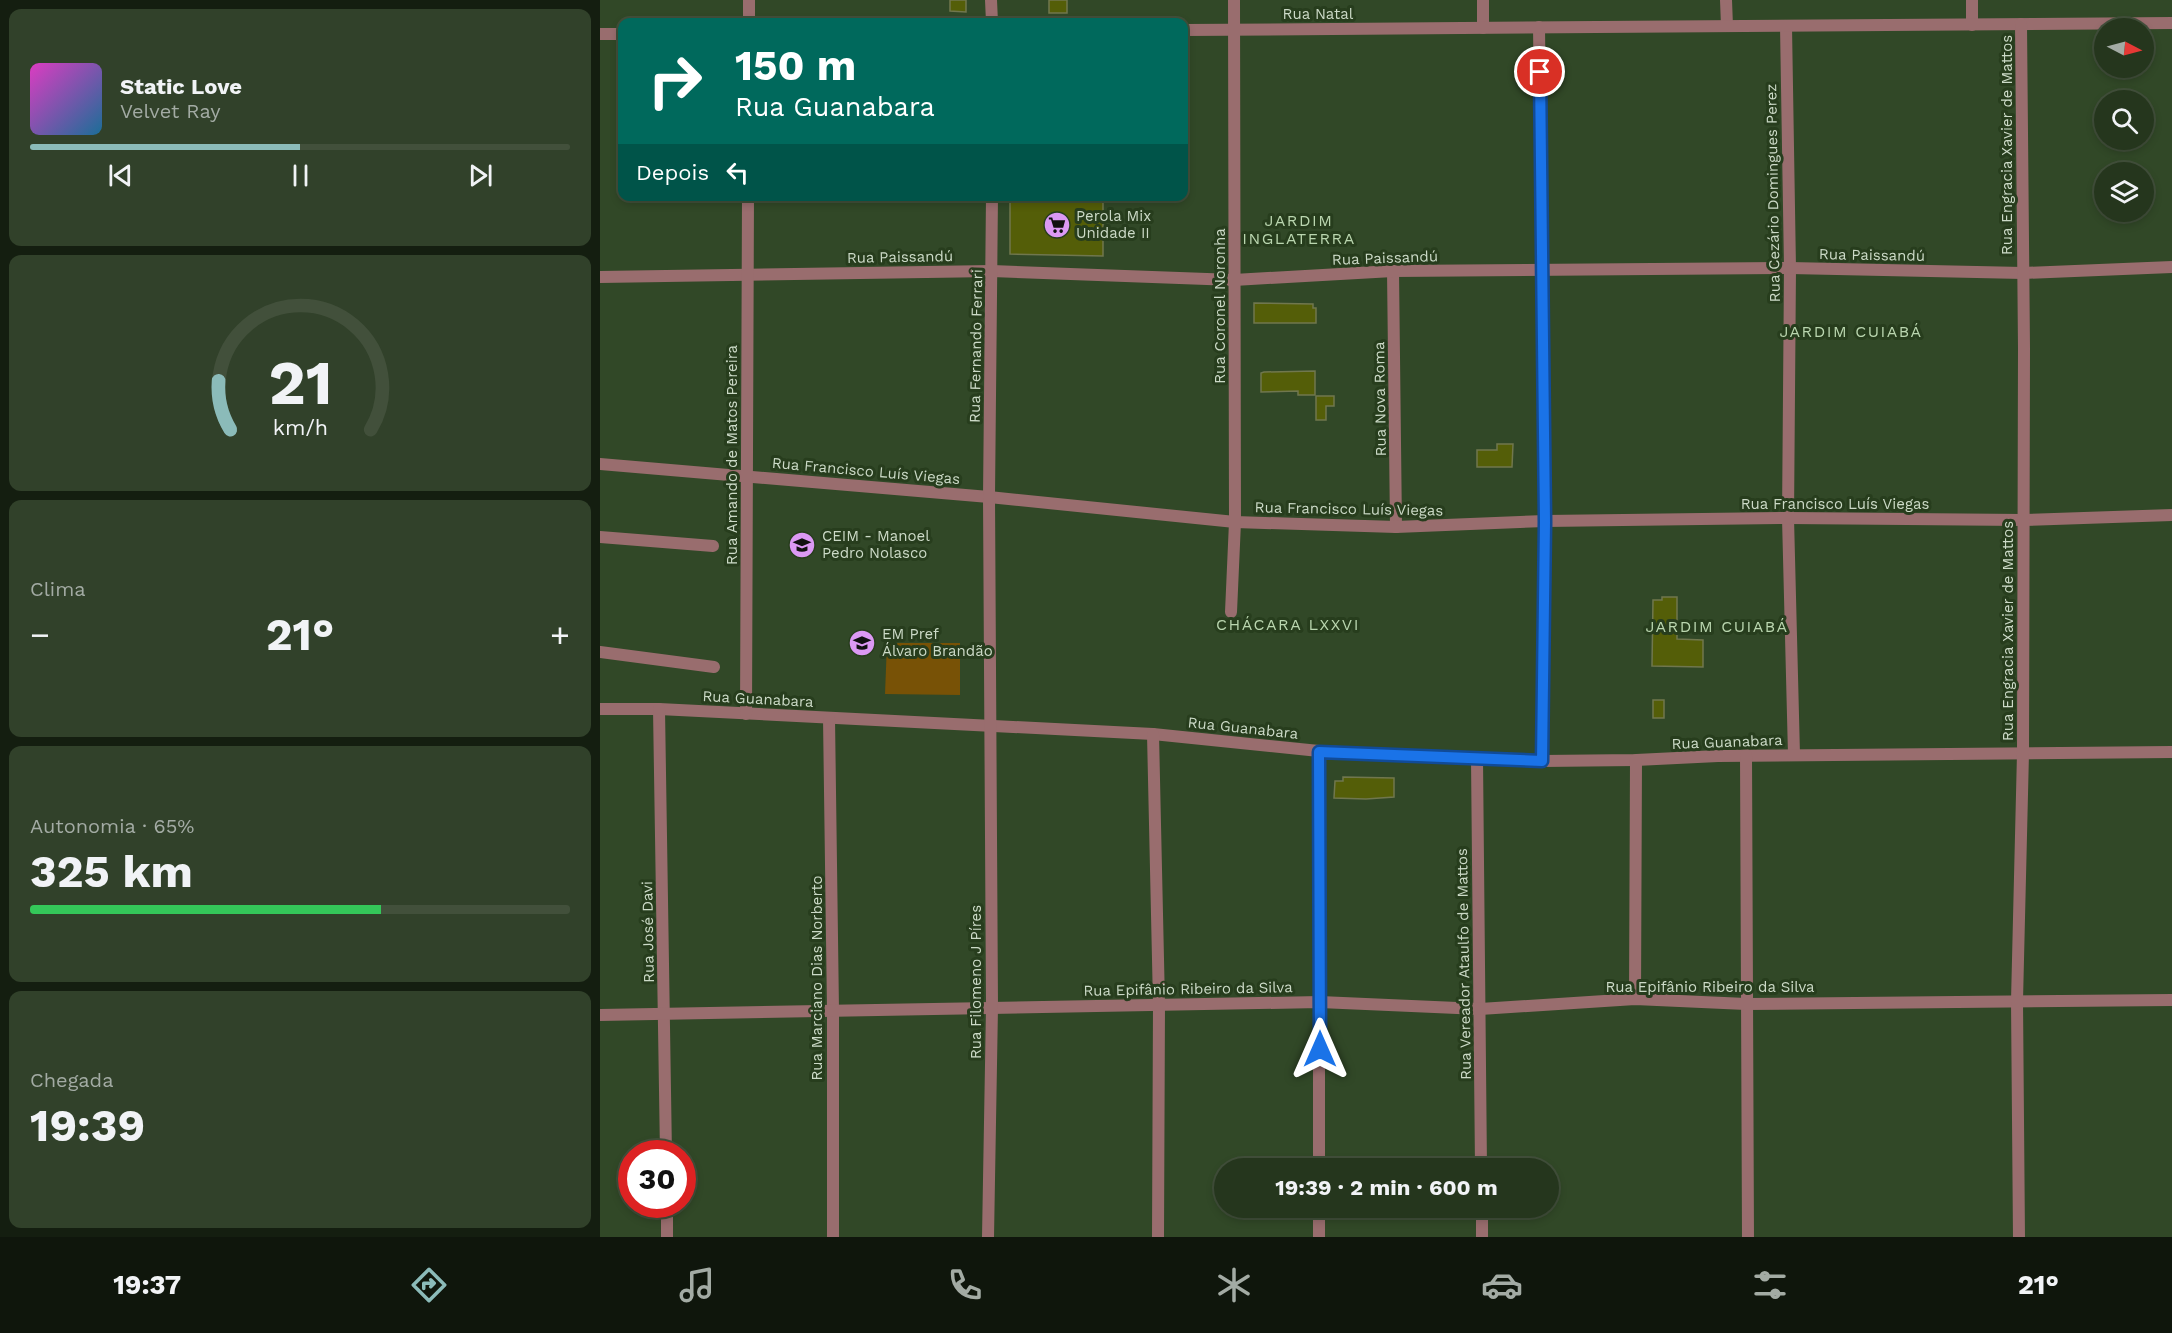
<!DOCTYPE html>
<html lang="pt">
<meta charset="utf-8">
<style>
:root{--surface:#25361d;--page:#31412a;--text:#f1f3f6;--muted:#a3aba4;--line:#42503b;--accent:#8bbbb9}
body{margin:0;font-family:"Work Sans",sans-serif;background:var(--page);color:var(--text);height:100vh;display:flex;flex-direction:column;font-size:22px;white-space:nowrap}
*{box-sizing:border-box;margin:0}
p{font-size:20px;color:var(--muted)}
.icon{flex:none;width:33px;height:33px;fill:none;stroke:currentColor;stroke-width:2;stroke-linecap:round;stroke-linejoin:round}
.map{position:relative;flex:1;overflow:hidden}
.details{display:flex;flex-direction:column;gap:9px;padding:9px;background:#141e10;width:600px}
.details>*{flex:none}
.top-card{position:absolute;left:18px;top:18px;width:570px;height:183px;border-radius:12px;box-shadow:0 3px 9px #0003,0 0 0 2px var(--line);background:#00695c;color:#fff;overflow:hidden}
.needle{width:39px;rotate:96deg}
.fabs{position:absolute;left:1494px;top:18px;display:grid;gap:12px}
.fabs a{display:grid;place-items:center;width:60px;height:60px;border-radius:50%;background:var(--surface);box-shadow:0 3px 9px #0003,0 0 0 2px var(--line);font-size:30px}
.speed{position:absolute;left:18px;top:1140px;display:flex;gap:12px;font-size:30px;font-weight:700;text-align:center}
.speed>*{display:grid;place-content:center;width:78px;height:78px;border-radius:50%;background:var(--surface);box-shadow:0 3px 9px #0003,0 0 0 2px var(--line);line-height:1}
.speed .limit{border:9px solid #d22;background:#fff;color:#111}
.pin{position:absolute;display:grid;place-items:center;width:51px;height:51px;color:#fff;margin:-26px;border:3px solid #fff;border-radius:50%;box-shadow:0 2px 6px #0007}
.me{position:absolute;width:66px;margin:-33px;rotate:0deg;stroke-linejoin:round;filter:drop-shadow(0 0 4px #0008)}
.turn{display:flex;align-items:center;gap:21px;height:126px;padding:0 18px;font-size:27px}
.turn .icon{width:78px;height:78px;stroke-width:2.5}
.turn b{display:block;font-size:42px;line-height:51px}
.then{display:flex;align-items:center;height:57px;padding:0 18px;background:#0003;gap:12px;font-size:22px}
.big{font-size:45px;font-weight:700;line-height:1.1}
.details .tile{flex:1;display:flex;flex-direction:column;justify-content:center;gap:9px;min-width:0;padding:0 21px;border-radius:12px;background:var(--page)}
.details .dial{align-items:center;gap:0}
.dial svg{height:156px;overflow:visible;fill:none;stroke:var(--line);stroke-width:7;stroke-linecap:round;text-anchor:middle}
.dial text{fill:var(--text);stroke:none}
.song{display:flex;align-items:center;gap:18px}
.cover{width:72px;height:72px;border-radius:9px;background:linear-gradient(135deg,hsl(310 70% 55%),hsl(200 70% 35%))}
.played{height:6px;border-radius:3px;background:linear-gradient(90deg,var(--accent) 50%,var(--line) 50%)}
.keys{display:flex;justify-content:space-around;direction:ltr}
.heat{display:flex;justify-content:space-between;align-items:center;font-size:33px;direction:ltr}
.charge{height:9px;border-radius:4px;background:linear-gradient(90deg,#34c759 65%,var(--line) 0)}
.trip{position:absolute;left:614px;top:1158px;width:345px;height:60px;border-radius:30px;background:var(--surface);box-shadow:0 3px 9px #0003,0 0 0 2px var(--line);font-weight:700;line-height:60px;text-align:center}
.tabs{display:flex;height:96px;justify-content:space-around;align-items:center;background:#0f160c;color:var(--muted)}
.tabs .icon{width:42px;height:42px}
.tabs .on{color:var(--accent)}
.tabs b{font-size:27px;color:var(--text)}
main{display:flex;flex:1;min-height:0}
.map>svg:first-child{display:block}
.green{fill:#785206}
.building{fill:#545e08;stroke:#70774e;stroke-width:1.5}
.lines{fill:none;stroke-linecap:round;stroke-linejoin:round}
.street{stroke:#996d6e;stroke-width:12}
.route-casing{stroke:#114b97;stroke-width:15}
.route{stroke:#1a73e8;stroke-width:10}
.labels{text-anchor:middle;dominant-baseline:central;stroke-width:6;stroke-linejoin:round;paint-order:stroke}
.street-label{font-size:15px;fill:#ccdac7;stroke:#273d1d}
.poi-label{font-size:15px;fill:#ccdac7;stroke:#273d1d;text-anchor:start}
.neighbourhood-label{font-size:16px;letter-spacing:1.5px;fill:#bad6af;stroke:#273d1d}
</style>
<main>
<section class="details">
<div class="tile">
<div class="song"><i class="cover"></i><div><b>Static Love</b><p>Velvet Ray</p></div></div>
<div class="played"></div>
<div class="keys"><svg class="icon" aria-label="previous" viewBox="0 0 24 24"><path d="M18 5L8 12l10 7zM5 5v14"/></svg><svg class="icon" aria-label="pause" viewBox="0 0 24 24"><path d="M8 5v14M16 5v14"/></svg><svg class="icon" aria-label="next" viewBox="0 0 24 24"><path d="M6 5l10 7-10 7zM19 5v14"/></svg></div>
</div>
<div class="tile dial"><svg viewBox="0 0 100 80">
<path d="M14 69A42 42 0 1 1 86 69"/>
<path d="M14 69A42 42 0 0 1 8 44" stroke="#8bbbb9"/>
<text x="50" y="56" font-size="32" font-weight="700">21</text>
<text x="50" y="72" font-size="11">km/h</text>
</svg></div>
<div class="tile"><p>Clima</p>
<div class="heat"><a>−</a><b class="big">21°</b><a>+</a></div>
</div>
<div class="tile"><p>Autonomia · 65%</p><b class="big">325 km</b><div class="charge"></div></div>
<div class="tile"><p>Chegada</p><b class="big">19:39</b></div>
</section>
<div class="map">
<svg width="1572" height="1237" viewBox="0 0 1572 1237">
<rect width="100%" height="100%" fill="#314827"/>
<path class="green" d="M 287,643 L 360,643 L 360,695 L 285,694 Z"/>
<g class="building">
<path d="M 350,0 L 366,0 L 366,12 L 350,11 Z"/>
<rect x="449" y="0" width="18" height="13"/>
<path d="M 410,196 L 503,196 L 503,256 L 410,254 Z"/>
<path d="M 654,303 L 713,304 L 713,308 L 716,308 L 716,323 L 654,323 Z"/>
<path d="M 715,371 L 715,395 L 698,395 L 698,391 L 661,392 L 661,373 L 664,372 Z"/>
<path d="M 716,396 L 734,396 L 734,406 L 726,406 L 726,420 L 716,420 Z"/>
<path d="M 897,444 L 913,444 L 912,467 L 877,467 L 877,450 L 897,450 Z"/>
<path d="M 1062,597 L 1077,597 L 1077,639 L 1103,640 L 1103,667 L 1052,666 L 1053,600 L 1062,600 Z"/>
<rect x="1053" y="700" width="11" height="18"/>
<path d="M 743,777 L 794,778 L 794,797 L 766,799 L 734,798 L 735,781 L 743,781 Z"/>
</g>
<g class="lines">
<g class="street">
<path d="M 149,0 L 149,22"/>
<path d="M 391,0 L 392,22"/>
<path d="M 883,0 L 883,28"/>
<path d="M 1126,0 L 1127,26"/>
<path d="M 1372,0 L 1372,25"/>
<path d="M 1186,26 L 1190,268 L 1188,518 L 1194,755"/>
<path d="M 939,27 L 945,521 L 942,761"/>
<path d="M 584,30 L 1572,23"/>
<path d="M 0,34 L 22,34"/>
<path d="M 793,271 L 796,527"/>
<path d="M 0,277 L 392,271 L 634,280 L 793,271 L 1190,268 L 1423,273 L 1572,267"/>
<path d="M 0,464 L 389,497 L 635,522 L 796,527 L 945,521 L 1188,518 L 1423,520 L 1572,515"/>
<path d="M 0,537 L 113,546"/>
<path d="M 631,612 L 635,522 L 634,0"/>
<path d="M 0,652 L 114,667"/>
<path d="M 0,709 L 59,709 L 553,734 L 719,751 L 877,759 L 942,761 L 1036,760 L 1118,756 L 1572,752"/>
<path d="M 59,709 L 66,1154"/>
<path d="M 146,714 L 148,196"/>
<path d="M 229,718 L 233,1010 L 233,1237"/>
<path d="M 553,734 L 559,1004 L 558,1237"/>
<path d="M 1146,755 L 1148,1237"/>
<path d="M 877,759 L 881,1168"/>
<path d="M 1035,999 L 1036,760"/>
<path d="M 0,1015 L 720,1002 L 880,1009 L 1035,999 L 1146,1004 L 1572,1000"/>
<path d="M 719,1168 L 719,751"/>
<path d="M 67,1204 L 67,1237"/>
<path d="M 882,1208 L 882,1237"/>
<path d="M 388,1237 L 392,1007 L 389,497 L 392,196"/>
<path d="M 719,1237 L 719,1208"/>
<path d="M 1419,1237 L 1417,1001 L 1423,753 L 1424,348 L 1421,24"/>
</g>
</g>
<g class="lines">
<defs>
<path id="route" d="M 720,1049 L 719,752 L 942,761 L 945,522 L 940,72"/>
</defs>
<use href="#route" class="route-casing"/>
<use href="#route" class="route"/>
</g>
<defs>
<symbol id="supermarket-disc" viewBox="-11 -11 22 22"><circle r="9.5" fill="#dc99f4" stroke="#273d1d"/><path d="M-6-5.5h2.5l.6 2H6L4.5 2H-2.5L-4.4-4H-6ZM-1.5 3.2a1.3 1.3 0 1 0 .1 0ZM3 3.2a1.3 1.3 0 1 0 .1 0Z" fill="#111"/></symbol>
<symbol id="school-disc" viewBox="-11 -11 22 22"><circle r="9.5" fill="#dc99f4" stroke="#273d1d"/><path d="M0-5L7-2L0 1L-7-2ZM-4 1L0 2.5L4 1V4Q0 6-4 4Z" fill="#111"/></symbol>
</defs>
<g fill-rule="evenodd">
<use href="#supermarket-disc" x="442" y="210" width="30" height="30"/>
<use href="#school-disc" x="187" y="530" width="30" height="30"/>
<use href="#school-disc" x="247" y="628" width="30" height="30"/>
</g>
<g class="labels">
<g class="street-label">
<text x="718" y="14">Rua Natal</text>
<text transform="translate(1407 145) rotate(-90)">Rua Engracia Xavier de Mattos</text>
<text transform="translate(1173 193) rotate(-91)">Rua Cezário Domingues Perez</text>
<text transform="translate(1272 255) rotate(1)">Rua Paissandú</text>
<text transform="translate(300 257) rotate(-1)">Rua Paissandú</text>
<text transform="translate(785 258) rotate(-2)">Rua Paissandú</text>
<text transform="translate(620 306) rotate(-90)">Rua Coronel Noronha</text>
<text transform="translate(376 346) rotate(-89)">Rua Fernando Ferrari</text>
<text transform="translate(780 399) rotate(-91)">Rua Nova Roma</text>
<text transform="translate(132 455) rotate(-90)">Rua Amando de Matos Pereira</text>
<text transform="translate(266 471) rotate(5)">Rua Francisco Luís Viegas</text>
<text x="1235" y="504">Rua Francisco Luís Viegas</text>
<text transform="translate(749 509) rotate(1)">Rua Francisco Luís Viegas</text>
<text transform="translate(1408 631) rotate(-90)">Rua Engracia Xavier de Mattos</text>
<text transform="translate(158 699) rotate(3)">Rua Guanabara</text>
<text transform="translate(643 728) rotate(6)">Rua Guanabara</text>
<text transform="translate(1127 742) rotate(-2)">Rua Guanabara</text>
<text transform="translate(48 932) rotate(-91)">Rua José Davi</text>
<text transform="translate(864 964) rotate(-91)">Rua Vereador Ataulfo de Mattos</text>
<text transform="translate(217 978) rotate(-90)">Rua Marciano Dias Norberto</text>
<text transform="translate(376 982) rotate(-90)">Rua Filomeno J Píres</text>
<text x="1110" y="987">Rua Epifânio Ribeiro da Silva</text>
<text transform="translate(588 989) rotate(-1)">Rua Epifânio Ribeiro da Silva</text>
</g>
<g class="poi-label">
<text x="476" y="216">Perola Mix<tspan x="476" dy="17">Unidade II</tspan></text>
<text x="222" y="536">CEIM - Manoel<tspan x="222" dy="17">Pedro Nolasco</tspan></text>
<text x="282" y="634">EM Pref<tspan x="282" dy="17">Álvaro Brandão</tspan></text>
</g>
<g class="neighbourhood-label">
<text x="699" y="220">JARDIM<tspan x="699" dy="18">INGLATERRA</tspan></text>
<text x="1251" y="331">JARDIM CUIABÁ</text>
<text x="688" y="624">CHÁCARA LXXVI</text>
<text x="1117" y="626">JARDIM CUIABÁ</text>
</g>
</g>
</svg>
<div class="fabs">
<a><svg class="needle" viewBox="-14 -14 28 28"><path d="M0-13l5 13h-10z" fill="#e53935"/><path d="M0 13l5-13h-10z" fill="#a3aba4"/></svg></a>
<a><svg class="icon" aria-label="search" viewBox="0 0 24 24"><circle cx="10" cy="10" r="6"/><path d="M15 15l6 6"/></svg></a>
<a><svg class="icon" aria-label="layers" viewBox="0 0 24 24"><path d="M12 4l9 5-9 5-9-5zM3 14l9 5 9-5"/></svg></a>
</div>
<div class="speed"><div class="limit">30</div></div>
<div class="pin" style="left:940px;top:72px;background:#d93025"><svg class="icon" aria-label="arrive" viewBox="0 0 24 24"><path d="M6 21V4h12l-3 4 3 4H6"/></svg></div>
<svg class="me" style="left:720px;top:1049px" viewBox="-20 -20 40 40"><path d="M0-17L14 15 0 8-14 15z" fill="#1a73e8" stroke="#fff" stroke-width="4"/></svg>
<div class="trip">19:39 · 2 min · 600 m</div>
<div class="top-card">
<div class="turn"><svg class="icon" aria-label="right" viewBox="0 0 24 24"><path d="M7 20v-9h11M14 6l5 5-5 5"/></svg><div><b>150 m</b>Rua Guanabara</div></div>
<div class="then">Depois<svg class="icon" aria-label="left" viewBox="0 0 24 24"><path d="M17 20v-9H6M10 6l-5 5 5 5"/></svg></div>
</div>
</div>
</main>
<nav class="tabs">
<b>19:37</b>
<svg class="icon on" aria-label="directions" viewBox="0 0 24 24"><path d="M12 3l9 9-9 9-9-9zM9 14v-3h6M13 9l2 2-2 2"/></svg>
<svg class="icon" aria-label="music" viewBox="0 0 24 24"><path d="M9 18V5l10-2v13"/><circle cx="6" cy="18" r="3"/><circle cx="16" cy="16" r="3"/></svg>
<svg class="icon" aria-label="phone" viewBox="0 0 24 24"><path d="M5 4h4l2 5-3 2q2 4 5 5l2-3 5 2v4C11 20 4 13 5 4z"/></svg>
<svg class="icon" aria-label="climate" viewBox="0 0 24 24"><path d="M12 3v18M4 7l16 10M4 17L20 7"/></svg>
<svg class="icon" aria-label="car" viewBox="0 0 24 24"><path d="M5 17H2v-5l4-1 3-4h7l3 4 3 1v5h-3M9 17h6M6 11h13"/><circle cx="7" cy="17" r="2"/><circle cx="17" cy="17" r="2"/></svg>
<svg class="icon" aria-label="filters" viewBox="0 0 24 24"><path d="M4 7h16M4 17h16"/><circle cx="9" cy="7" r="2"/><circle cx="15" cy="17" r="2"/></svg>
<b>21°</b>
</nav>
